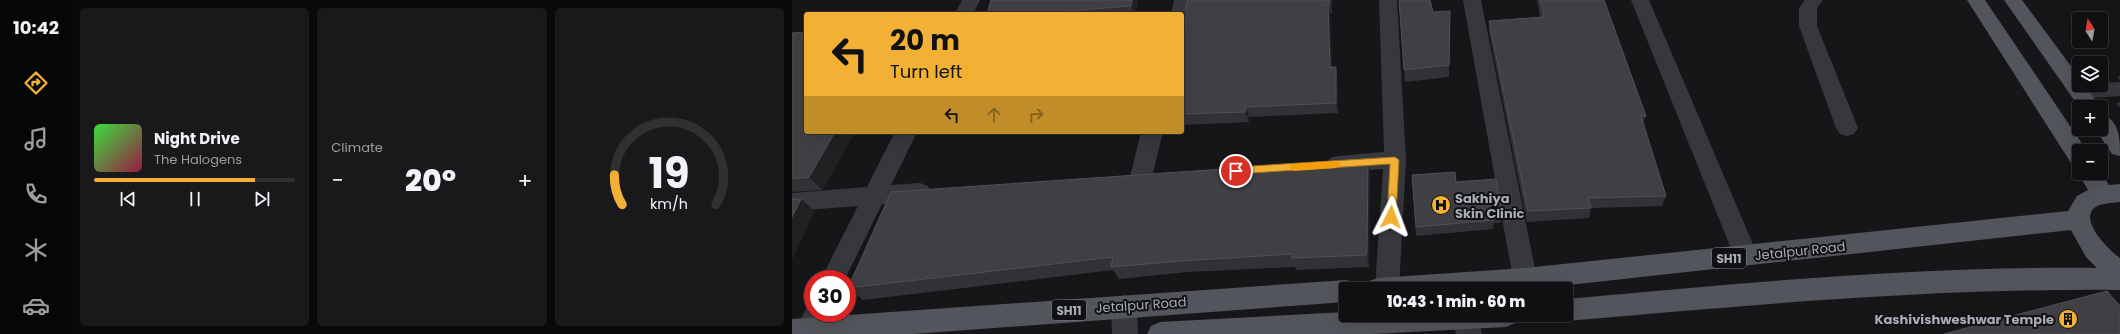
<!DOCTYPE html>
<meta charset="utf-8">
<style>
:root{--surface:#101012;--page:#19191b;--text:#f1f3f6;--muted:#9c9d9f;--line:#303032;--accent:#f2b134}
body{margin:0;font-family:Poppins,sans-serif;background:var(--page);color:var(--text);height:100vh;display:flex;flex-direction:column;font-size:15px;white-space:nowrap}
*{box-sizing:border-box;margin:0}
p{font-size:13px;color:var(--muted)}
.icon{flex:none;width:22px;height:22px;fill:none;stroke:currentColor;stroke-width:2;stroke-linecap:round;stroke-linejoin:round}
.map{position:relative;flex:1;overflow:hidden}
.sheet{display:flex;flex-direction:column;gap:8px;padding:8px;background:#09090a;width:720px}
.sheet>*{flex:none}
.banner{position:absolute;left:12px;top:12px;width:380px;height:122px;border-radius:4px;box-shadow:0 4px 16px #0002,0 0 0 1px var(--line);background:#f2b134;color:#111;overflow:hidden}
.needle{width:26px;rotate:349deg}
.tools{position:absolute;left:1280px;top:12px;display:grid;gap:8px}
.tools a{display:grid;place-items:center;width:36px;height:36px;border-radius:4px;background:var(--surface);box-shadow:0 4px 16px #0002,0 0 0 1px var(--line);font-size:20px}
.speed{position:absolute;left:12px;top:270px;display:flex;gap:8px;font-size:20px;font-weight:700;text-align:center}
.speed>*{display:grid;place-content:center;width:52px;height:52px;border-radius:50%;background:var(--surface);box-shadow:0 4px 16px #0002,0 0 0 1px var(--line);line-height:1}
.speed .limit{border:6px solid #d22;background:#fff;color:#111}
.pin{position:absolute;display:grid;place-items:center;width:34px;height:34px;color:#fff;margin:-17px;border:2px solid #fff;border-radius:50%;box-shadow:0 1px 4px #0007}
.me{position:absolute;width:44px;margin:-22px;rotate:3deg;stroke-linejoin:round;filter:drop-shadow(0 0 3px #0008)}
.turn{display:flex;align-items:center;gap:14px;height:84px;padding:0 20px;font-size:18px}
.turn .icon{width:52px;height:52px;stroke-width:2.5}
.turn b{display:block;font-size:28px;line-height:34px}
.lanes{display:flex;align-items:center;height:38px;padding:0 20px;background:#0003;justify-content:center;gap:20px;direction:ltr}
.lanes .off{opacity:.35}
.big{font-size:30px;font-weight:800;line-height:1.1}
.sheet .tile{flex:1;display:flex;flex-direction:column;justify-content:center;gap:6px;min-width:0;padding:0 14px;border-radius:6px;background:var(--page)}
.sheet .dial{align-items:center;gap:0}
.dial svg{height:104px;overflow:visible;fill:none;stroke:var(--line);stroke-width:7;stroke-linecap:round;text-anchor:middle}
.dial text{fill:var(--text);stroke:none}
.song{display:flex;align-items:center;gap:12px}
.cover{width:48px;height:48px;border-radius:6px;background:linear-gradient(135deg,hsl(120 70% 55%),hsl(340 70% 35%))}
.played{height:4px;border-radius:2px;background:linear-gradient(90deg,var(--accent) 80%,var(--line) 80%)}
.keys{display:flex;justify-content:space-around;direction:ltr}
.heat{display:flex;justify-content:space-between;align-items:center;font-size:22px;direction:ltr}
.sheet .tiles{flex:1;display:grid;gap:8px;grid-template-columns:repeat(3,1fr)}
.trip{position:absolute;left:547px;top:282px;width:234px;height:40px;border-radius:4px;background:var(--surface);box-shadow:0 4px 16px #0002,0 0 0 1px var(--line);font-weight:800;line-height:40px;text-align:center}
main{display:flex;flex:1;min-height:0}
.tabs{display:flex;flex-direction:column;width:72px;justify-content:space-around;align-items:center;background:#060607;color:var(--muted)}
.tabs .icon{width:28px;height:28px}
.tabs .selected{color:var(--accent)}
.tabs b{font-size:18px;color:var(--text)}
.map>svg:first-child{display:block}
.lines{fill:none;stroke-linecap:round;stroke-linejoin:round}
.minor{fill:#37383d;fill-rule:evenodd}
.major{fill:#53555c;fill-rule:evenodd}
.wall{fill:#323236}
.shaded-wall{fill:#212124}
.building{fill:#3f3f44;stroke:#4f5156}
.route{fill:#f2b134;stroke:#9d7322}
.slow{fill:#f59e0b}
.labels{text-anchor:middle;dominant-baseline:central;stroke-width:4;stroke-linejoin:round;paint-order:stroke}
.shield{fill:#111113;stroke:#7b7e86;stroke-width:1}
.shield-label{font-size:12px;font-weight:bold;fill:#a8adb8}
.poi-label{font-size:13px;font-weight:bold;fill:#a8adb8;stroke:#111113;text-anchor:start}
.street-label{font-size:13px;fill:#a8adb8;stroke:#111113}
</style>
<main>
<nav class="tabs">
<b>10:42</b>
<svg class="icon selected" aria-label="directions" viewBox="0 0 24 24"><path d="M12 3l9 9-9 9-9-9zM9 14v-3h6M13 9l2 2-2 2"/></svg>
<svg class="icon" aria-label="music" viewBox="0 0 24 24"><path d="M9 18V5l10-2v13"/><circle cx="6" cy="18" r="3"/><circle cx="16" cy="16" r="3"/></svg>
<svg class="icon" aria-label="phone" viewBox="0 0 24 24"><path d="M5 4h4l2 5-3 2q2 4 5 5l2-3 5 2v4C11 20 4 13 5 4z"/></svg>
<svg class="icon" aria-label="climate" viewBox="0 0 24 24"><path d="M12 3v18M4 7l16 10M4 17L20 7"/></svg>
<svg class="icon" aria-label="car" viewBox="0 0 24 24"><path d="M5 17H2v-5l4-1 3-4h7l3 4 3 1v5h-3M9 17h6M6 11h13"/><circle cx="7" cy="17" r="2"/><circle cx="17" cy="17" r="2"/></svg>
</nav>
<section class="sheet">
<div class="tiles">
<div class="tile">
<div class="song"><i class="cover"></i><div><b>Night Drive</b><p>The Halogens</p></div></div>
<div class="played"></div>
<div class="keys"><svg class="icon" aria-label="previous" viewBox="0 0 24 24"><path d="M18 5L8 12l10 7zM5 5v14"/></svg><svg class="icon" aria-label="pause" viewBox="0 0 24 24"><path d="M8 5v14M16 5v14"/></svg><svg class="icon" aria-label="next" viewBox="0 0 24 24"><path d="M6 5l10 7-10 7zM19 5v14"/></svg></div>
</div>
<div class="tile"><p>Climate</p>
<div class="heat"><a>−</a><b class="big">20°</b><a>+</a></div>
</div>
<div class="tile dial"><svg viewBox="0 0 100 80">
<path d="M14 69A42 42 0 1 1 86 69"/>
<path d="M14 69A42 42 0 0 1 8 46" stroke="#f2b134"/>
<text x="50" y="56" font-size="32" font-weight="700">19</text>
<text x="50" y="72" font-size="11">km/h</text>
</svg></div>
</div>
</section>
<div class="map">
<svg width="1328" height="334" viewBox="0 0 1328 334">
<rect width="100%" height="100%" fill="#161618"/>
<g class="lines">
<g class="minor">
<path d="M 170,0 L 188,0 L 181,14 L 163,14 Z"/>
<path d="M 382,0 L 400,0 L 394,18 L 390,19 L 390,14 L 379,14 Z"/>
<path d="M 587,0 L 605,0 L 614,160 L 607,289 L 583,288 L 591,169 L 546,172 L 538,170 L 535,164 L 538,158 L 546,156 L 592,152 Z"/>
<path d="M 671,0 L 689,0 L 745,279 L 742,287 L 735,289 L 724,287 L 721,279 Z"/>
<path d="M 839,0 L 857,0 L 966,256 L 963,263 L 954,266 L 945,263 L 942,256 Z"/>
<path d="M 1013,0 L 1031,0 L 1025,8 L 1025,26 L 1066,128 L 1062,134 L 1055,136 L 1048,134 L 1044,128 L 1007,26 L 1007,8 Z"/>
<path d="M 1328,82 L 1328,96 L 1287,99 L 1280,97 L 1277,92 L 1280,87 L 1287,85 L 1309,85 L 1309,83 Z"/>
<path d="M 103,132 L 125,132 L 99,185 L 128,183 L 136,186 L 139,192 L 136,198 L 128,201 L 90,204 L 53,279 L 29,279 L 66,206 L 0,211 L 0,193 L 75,187 Z"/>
<path d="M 349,132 L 371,132 L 360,177 L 357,183 L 349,186 L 341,183 L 338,177 Z"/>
<path d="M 332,295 L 341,298 L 345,306 L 346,334 L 320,334 L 319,306 L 323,298 Z"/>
<path d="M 21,303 L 21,313 L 38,313 L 27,334 L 1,334 L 16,305 Z"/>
<path d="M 659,315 L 685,315 L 690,334 L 664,334 Z"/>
</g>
<g class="major">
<path d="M 1175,0 L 1193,0 L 1295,151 L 1287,151 L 1287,165 L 1279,163 Z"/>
<path d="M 1212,0 L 1230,0 L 1287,77 L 1287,85 L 1293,85 L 1308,107 L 1287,107 Z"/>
<path d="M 1309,114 C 1328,120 1328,139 1328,156 L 1320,154 L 1303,129 L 1309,129 Z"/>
<path d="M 1287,171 L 1287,173 L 1309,173 L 1317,185 L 1328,184 L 1328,202 C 1320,203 1307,203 1301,209 C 1289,223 1318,251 1328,258 L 1328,290 C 1142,288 959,305 774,321 L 765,318 L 764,315 L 774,315 L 774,299 C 951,283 1127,266 1305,268 L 1294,257 L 1279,230 L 740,289 L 574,289 L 577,281 L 586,278 L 733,268 L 1276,211 L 1285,196 L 1296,190 L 1286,173 Z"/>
<path d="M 554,280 L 563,283 L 566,289 L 554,289 L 554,302 L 121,334 L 0,334 L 0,319 Z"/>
<path d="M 554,312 L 554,315 L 727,315 L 723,323 L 714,327 L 581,334 L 355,334 L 359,326 L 368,322 Z"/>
</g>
</g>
<g class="wall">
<path d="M 199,0 L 346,0 L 344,14 L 195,14 Z"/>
<path d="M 396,0 L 540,0 L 540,13 L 538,13 L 540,67 L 545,77 L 546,113 L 457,117 L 457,122 L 390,125 L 390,47 L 391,44 L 390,42 L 390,35 L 395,15 L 393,11 Z"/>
<path d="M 607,0 L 641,12 L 658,11 L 657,77 L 613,82 Z"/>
<path d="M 745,0 L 812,0 L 854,116 L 851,124 L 874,196 L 870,206 L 799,208 L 797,218 L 735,222 L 697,32 L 697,21 L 748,17 Z"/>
<path d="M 0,33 L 14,132 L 63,132 L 30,190 L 0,192 Z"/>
<path d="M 1328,75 L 1328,80 L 1325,78 Z"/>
<path d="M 1328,101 L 1328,108 L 1325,104 Z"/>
<path d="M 576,159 L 578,172 L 577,267 L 504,270 L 503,267 L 396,272 L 327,279 L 321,270 L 71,300 L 56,288 Z"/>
<path d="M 620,175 L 664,182 L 710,213 L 709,223 L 702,223 L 701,229 L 624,236 Z"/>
</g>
<g class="shaded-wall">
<path d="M 340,0 L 346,0 L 344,14 L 343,14 L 339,6 Z"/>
<path d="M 538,0 L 540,0 L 540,13 L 538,3 Z"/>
<path d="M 536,3 L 538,13 L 540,77 L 538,67 Z"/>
<path d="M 544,67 L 545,77 L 546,113 L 544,103 Z"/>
<path d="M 454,107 L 457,117 L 457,122 L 453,112 Z"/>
<path d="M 43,132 L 63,132 L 30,190 L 17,177 Z"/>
<path d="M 576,159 L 578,172 L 577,267 L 575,255 Z"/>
<path d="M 9,199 L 23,211 L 0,260 L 0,217 Z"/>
</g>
<g class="building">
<path d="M 199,0 L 340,0 L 339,6 L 247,13 L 246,14 L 195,14 Z"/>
<path d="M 396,0 L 538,0 L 538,3 L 536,3 L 538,67 L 544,67 L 544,103 L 454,107 L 453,112 L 390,114 L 390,47 L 392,40 L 390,40 L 390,35 L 396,11 L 393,11 Z"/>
<path d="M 607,0 L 638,0 L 641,12 L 658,11 L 657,65 L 612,70 Z"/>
<path d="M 748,0 L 812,0 L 854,116 L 849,116 L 874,196 L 796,198 L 799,208 L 736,211 L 697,21 L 752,17 Z"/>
<path d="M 14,32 L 14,132 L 43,132 L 17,177 L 0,179 L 0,33 Z"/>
<path d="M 576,159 L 575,255 L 500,258 L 500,254 L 389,261 L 319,267 L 321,257 L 56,288 L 99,192 Z"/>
<path d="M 663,172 L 664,182 L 704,179 L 710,213 L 701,214 L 702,220 L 624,227 L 620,175 Z"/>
<path d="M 0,199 L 9,199 L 0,217 Z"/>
<path d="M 1315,291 L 1328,306 L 1328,334 L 1152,334 Z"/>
</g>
<path class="route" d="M 603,157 L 607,160 L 604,217 L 599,221 L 595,217 L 598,164 L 444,174 L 440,171 L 444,167 Z"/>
<path class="slow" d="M 544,161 L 549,164 L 544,168 L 501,171 L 497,167 L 501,164 Z"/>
<defs>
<symbol id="hospital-disc" viewBox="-11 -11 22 22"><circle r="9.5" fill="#f2b134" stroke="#111113"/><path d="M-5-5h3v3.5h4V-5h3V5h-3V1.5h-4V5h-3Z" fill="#111"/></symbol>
<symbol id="building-disc" viewBox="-11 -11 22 22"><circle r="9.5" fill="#f2b134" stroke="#111113"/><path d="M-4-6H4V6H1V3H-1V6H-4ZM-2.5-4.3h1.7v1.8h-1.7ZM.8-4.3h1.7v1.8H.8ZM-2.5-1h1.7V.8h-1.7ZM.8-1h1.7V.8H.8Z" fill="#111"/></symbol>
</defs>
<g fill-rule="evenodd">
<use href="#hospital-disc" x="638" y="194" width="22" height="22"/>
<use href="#building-disc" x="1265" y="308" width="22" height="22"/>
</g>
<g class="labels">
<g class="shield">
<rect x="920" y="248" width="34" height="20" rx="3"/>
<rect x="260" y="300" width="34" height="20" rx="3"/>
</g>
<g class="shield-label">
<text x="937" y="258">SH11</text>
<text x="277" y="310">SH11</text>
</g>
<g class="poi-label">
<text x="663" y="198">Sakhiya<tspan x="663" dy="15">Skin Clinic</tspan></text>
<text x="1262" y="319" text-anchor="end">Kashivishweshwar Temple</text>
</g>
<g class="street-label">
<text transform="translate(1008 251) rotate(-6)">Jetalpur Road</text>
<text transform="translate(349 305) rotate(-4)">Jetalpur Road</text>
</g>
</g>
</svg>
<div class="tools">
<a><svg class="needle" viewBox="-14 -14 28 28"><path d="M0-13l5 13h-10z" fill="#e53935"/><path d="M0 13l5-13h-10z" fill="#9c9d9f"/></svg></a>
<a><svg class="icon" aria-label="layers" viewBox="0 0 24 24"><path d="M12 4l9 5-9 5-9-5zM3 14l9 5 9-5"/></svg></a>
<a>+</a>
<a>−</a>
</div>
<div class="speed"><div class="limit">30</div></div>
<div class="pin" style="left:444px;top:171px;background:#d93025"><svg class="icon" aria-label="arrive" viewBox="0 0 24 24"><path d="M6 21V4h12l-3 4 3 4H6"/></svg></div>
<svg class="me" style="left:599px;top:217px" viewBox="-20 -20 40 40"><path d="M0-17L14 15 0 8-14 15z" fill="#f2b134" stroke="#fff" stroke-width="4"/></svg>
<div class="trip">10:43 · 1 min · 60 m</div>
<div class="banner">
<div class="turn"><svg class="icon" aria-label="left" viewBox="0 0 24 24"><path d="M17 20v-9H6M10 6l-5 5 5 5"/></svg><div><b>20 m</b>Turn left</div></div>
<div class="lanes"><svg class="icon" aria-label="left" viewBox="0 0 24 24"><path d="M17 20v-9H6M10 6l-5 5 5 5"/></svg><svg class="icon off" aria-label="ahead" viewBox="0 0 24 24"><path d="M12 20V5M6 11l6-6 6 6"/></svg><svg class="icon off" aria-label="right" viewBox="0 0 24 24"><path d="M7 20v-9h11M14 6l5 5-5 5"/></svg></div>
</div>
</div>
</main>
